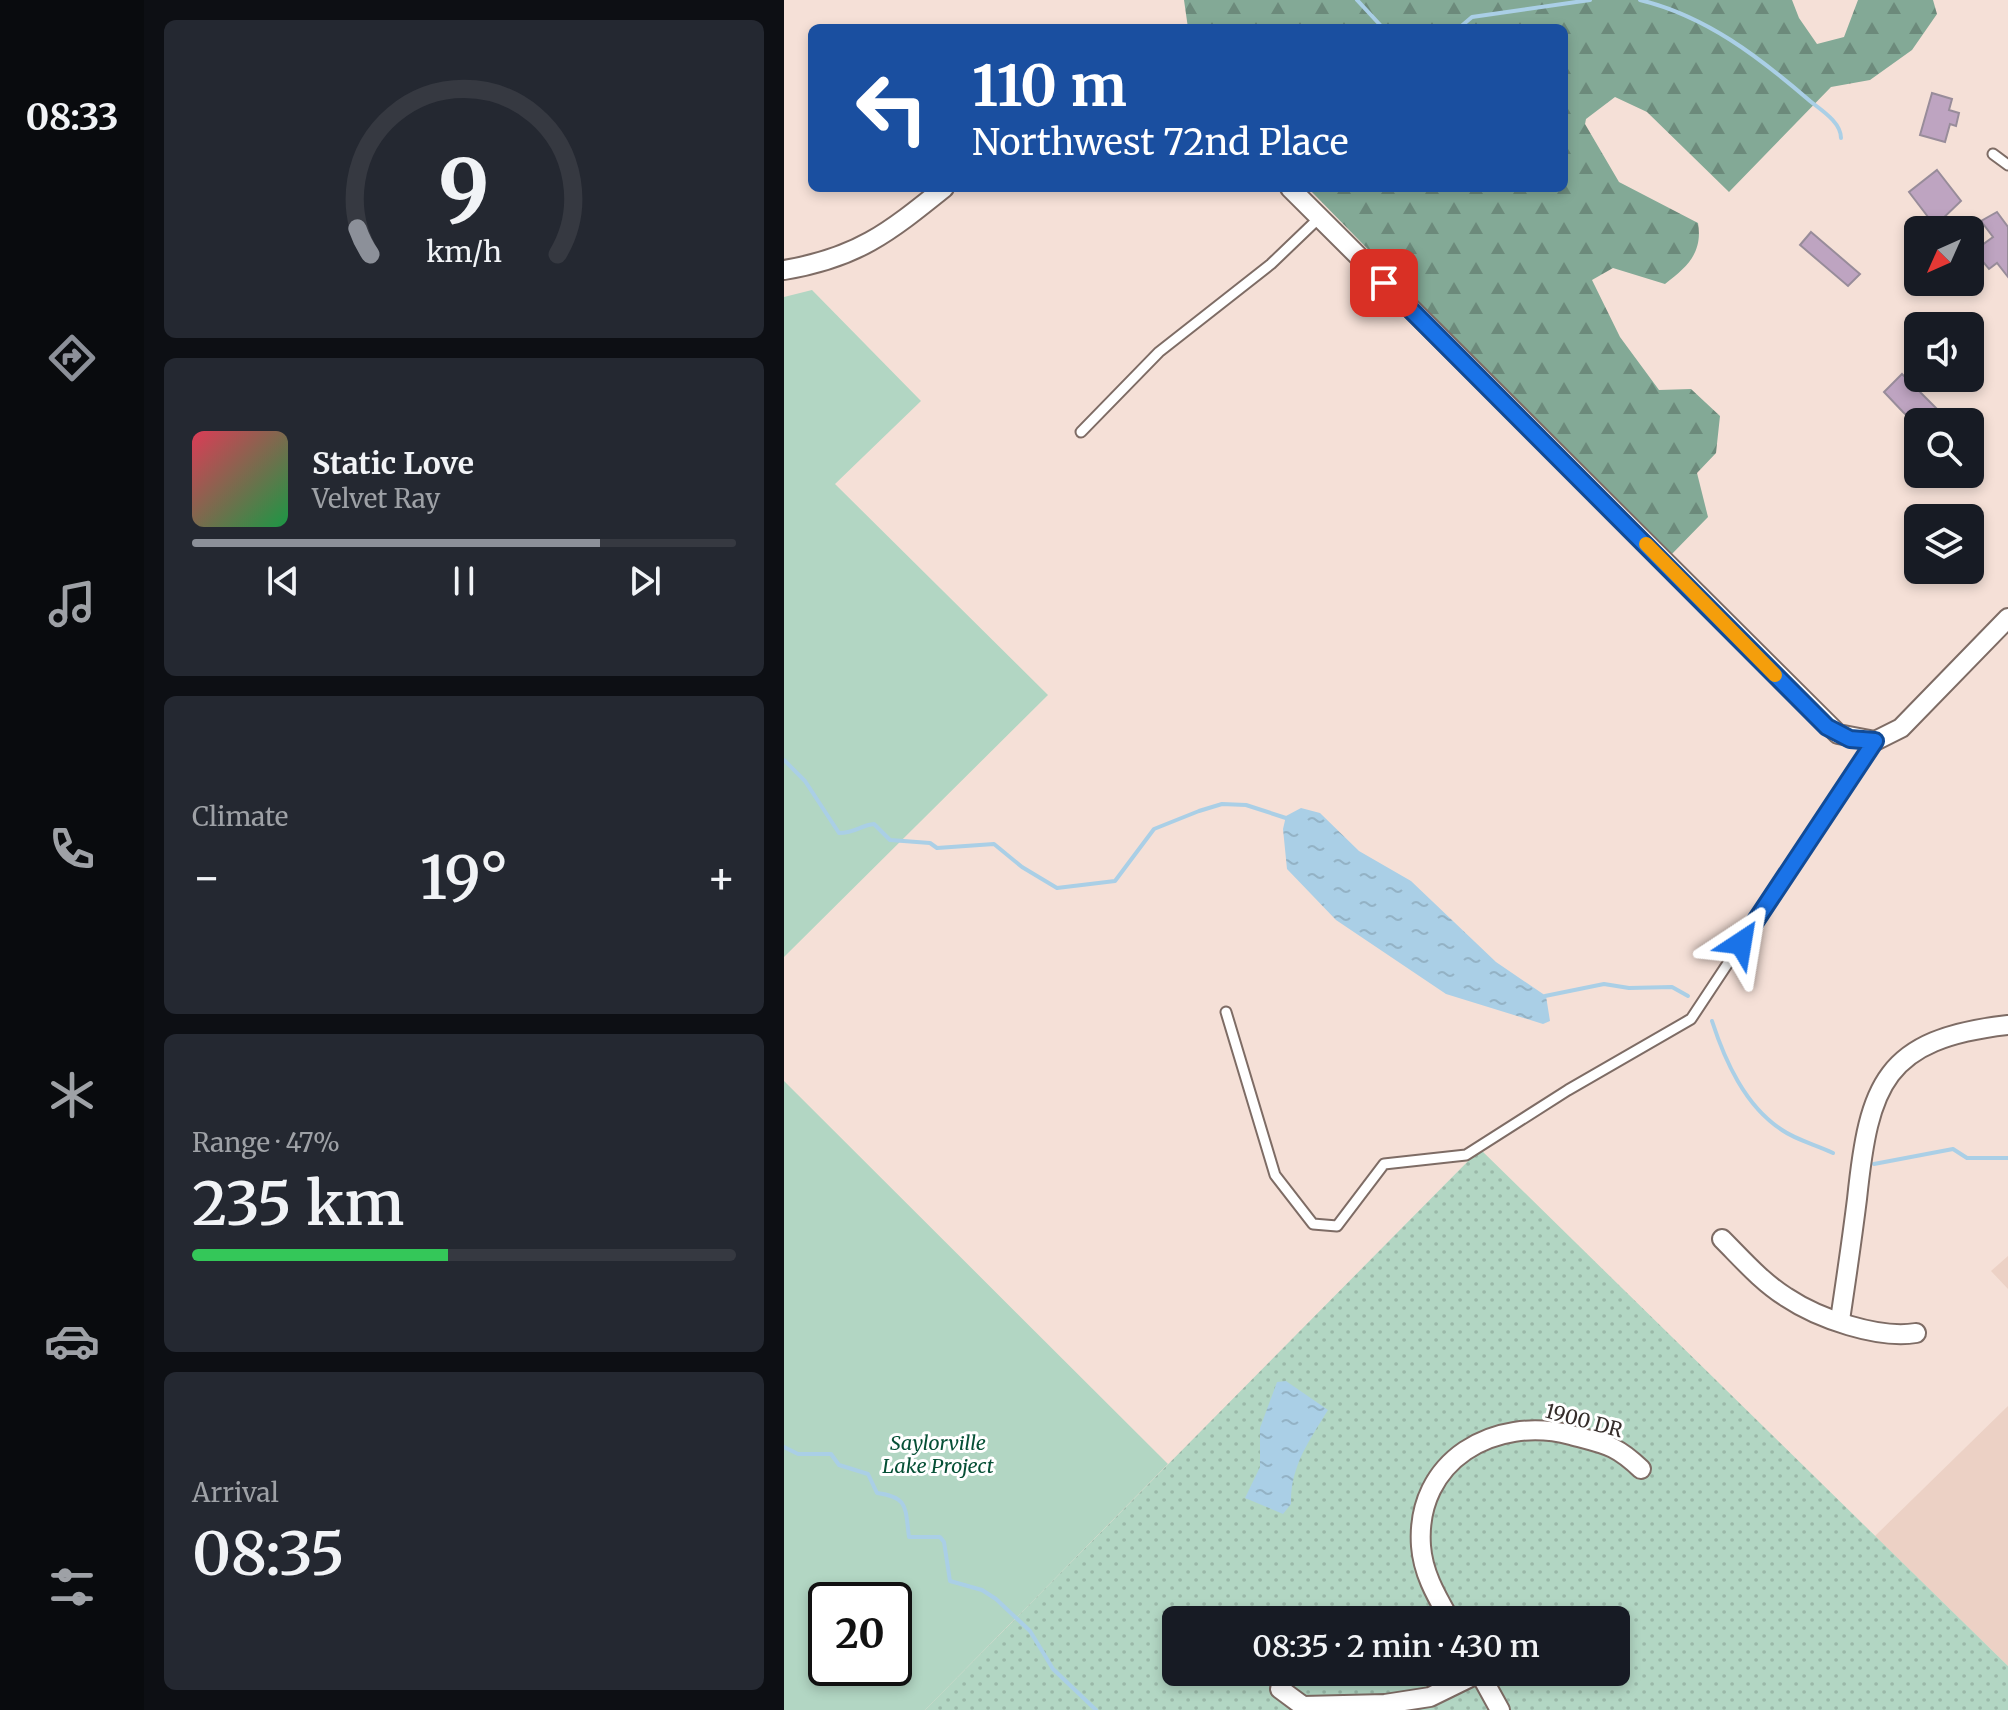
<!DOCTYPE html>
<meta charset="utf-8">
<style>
:root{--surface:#171b24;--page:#242831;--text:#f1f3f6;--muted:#9ea1a6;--line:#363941;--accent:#8c9099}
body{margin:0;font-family:Merriweather,serif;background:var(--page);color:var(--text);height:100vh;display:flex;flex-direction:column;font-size:30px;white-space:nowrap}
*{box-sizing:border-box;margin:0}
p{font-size:26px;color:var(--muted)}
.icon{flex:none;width:44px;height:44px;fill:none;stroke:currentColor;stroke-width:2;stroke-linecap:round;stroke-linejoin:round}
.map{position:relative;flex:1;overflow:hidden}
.panel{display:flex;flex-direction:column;gap:20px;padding:20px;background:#0d0f14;width:640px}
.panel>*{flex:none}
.guide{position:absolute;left:24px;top:24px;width:760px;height:168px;border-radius:12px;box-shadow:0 4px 12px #0003;background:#1a4fa0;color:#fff;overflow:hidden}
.needle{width:52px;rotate:225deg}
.controls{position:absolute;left:1120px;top:216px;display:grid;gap:16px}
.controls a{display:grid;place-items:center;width:80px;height:80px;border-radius:12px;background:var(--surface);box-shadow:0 4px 12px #0003;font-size:40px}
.speed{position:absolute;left:24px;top:1582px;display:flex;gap:16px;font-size:40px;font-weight:700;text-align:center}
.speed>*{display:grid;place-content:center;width:104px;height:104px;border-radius:50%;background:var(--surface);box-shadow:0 4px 12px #0003;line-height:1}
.speed .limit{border:4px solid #111;border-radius:12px;background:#fff;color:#111}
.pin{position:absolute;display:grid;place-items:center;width:68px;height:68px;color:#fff;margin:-34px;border-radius:16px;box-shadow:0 4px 12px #0006}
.me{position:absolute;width:88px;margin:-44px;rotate:33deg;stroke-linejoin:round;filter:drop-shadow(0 0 6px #0008)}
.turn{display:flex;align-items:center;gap:28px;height:168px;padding:0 32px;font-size:36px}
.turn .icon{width:104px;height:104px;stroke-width:2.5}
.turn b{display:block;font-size:56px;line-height:68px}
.big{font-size:60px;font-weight:600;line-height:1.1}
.panel .tile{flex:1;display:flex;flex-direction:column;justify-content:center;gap:12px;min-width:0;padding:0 28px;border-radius:12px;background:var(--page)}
.panel .dial{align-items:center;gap:0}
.dial svg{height:208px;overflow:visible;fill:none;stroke:var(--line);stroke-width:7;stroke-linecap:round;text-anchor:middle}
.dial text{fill:var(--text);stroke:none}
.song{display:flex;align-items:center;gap:24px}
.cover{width:96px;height:96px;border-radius:12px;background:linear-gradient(135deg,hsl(350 70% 55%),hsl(140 70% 35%))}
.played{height:8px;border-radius:4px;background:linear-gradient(90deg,var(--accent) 75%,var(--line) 75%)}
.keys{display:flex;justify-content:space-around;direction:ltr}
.heat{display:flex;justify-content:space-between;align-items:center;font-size:44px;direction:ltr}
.charge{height:12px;border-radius:6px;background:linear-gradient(90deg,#34c759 47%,var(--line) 0)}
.trip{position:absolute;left:378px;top:1606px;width:468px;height:80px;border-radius:12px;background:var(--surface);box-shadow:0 4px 12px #0003;font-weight:600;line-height:80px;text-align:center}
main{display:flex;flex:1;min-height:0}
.dock{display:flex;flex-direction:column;width:144px;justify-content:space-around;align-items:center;background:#090b0e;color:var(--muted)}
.dock .icon{width:56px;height:56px}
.dock .current{color:var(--accent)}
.dock b{font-size:36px;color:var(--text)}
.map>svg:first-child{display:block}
.built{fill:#ecd1c5}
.grass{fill:url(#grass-dots);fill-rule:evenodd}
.forest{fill:url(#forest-firs)}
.park{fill:#b2d6c3;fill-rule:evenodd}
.water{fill:url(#water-ripples)}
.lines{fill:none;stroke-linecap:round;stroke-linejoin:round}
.stream{stroke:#aacfe6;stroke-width:4}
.building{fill:#bea4c1;stroke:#988c9a;stroke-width:2}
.lane-casing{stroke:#7e6c65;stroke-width:13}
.street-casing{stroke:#7e6c65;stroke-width:22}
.lane{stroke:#fff;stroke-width:9}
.street{stroke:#fff;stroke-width:18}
.route-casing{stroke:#114b97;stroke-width:20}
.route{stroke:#1a73e8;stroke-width:14}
.slow{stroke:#f59e0b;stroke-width:14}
.labels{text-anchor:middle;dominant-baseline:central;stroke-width:6;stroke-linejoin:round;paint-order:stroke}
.street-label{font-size:20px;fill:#352d2a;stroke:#fff}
.park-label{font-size:20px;font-style:italic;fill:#065036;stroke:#fff}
</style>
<main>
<nav class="dock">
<b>08:33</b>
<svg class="icon current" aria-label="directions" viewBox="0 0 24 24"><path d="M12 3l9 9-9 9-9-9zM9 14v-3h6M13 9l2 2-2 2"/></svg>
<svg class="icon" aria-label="music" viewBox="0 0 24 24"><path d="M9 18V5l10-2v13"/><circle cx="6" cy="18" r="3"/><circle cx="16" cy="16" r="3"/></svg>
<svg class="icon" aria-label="phone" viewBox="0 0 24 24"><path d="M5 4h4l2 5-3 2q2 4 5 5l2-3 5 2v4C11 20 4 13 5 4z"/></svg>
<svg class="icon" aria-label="climate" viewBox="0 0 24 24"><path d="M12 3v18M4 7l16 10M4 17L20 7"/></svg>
<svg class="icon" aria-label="car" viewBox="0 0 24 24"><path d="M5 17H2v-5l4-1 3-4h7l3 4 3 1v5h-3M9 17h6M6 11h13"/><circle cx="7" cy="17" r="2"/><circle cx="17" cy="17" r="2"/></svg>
<svg class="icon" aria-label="filters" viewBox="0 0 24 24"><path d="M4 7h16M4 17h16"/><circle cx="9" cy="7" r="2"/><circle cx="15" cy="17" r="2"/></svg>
</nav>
<section class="panel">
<div class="tile dial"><svg viewBox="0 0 100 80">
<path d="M14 69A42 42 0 1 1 86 69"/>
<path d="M14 69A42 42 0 0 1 9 59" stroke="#8c9099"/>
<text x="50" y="56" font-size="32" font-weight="700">9</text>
<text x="50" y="72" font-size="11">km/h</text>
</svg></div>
<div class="tile">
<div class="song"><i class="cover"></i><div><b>Static Love</b><p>Velvet Ray</p></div></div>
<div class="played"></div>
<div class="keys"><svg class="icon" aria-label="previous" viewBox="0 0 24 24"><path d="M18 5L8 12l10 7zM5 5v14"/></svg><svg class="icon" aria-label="pause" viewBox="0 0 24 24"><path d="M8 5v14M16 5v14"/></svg><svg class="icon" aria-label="next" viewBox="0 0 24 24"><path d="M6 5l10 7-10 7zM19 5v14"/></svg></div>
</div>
<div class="tile"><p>Climate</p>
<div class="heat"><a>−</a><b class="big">19°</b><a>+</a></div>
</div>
<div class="tile"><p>Range · 47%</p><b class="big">235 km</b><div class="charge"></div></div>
<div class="tile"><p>Arrival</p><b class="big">08:35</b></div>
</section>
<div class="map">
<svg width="1224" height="1710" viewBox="0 0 1224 1710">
<defs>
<pattern id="grass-dots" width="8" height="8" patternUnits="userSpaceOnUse" patternTransform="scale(2)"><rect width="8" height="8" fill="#b2d6c3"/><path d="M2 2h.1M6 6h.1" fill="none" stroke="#9ab8a8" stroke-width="1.8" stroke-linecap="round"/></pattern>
<pattern id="forest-firs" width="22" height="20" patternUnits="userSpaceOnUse" patternTransform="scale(2)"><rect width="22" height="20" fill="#83a996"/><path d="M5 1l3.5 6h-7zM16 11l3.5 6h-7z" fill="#6c8a7b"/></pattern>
<pattern id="water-ripples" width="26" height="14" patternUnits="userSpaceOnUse" patternTransform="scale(2)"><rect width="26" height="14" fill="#aacfe6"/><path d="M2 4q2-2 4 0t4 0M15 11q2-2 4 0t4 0" fill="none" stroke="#93b2c5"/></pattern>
</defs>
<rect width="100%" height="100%" fill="#f5e0d7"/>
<g class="built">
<path d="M 1224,1256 L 1224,1289 L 1207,1271 Z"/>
<path d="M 1224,1406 L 1224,1666 L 1091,1536 Z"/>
</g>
<path class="grass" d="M 696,1149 L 1224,1666 L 1224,1710 L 141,1710 ZM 392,1620 L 832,1620 L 832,1672 L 392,1672 Z"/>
<path class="forest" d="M 400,0 L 1008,0 L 1015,18 L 1033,44 L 1060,37 L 1074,0 L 1149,0 L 1153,14 L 1128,50 L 1086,80 L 1047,87 L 945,192 L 863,112 L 831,97 L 802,119 L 801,124 L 835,182 L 914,223 C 919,253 903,267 881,284 L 829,268 L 808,280 L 836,337 L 875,390 L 907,389 L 936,416 L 932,453 L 913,473 L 924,517 L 885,557 L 524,188 L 780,188 L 780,28 L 404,28 Z"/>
<g class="park">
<path d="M 28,290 L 137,401 L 51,484 L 264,695 L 0,957 L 0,297 Z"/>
<path d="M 0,1081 L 384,1464 L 141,1710 L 0,1710 ZM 42,1600 L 110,1600 L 110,1668 L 42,1668 Z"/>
</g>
<g class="water">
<path d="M 517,808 L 536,813 L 575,851 L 627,881 L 712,962 L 762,996 L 766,1021 L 759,1024 L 662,994 L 552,920 L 503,869 L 499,829 L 502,816 Z"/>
<path d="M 502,1381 L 544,1410 C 525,1441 506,1467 507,1504 L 499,1514 L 461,1498 L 476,1467 L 476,1428 L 493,1382 Z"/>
</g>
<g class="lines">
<g class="stream">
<path d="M 573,0 L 599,28"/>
<path d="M 856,0 C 922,16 975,57 1026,101 C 1037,110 1057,122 1057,138"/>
<path d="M 675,28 L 688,17 L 806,0"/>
<path d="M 0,760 L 21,781 L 55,833 C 72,833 77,825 90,824 L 106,840 L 146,843 L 153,848 L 210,844 L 238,867 L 273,888 L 331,881 L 370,829 L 415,811 L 438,804 L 462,805 L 505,819"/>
<path d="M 761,996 L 820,984 L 845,988 L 888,987 L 904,996"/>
<path d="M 928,1021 C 941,1061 961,1106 998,1130 C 1012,1140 1033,1145 1049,1153"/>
<path d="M 1090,1164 L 1169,1149 L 1183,1158 L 1224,1158"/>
<path d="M 0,1447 L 14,1454 L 47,1454 L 55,1465 L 84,1474 L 93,1493 C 125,1497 121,1508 125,1537 L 156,1537 L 160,1542 L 166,1581 L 198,1590 L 212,1599 L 246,1631 L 269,1669 L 312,1710"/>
</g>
</g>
<g class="building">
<path d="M 1148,93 L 1168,99 L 1165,110 L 1175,113 L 1172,126 L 1166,124 L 1161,142 L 1136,135 Z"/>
<path d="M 1153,170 L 1177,201 L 1151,226 L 1125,192 Z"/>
<path d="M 1213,212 L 1224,227 L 1224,277 L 1213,263 L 1205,269 L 1190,251 L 1209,237 L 1197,221 Z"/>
<path d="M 1027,232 L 1076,274 L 1064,286 L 1016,245 Z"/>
<path d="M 1118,374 L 1166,422 L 1130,422 L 1119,412 L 1100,392 Z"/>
</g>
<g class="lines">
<defs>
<g id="lane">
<path d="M 1209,154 L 1224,165"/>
<path d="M 297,432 L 375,352 L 487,264 L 535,218"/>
<path d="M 442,1012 L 491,1175 L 529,1224 L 553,1226 L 600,1164 L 682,1155 L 784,1090 L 907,1019 L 1091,741"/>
</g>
<g id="street">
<path d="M 506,188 L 1054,734 L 1091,741 L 1117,728 L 1224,618"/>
<path d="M 0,270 C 73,258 104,233 160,188"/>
<path d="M 938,1239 C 958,1259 978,1282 1002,1297 C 1035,1319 1094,1339 1132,1333"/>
<path d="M 1056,1320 C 1062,1280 1068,1239 1073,1199 C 1085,1084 1100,1039 1224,1025"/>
<path d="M 666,1620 C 653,1597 639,1574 637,1546 C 631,1460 711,1415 787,1435 C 820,1444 831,1444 857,1469"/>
<path d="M 695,1672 L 716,1710"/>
<path d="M 496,1689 L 519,1706 L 601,1704 L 646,1697 L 695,1673"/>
</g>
</defs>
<use href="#lane" class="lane-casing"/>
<use href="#street" class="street-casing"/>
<use href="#lane" class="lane"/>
<use href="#street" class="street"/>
</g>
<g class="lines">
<defs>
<path id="route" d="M 600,283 L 1043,727 L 1066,739 L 1091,741 L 957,943"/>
</defs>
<use href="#route" class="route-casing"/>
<use href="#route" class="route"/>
<path class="slow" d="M 862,544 L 991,675"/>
</g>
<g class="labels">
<g class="street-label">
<text transform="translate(800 1420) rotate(15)">1900 DR</text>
</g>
<g class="park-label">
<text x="154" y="1442">Saylorville<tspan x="154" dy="23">Lake Project</tspan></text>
</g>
</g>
</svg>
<div class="controls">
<a><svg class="needle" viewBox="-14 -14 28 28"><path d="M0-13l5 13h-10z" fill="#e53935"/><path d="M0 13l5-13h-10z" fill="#9ea1a6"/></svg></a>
<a><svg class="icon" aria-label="sound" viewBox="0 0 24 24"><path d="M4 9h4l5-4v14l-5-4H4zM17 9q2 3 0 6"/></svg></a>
<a><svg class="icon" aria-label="search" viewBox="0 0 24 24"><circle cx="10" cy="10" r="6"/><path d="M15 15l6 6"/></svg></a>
<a><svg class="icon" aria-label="layers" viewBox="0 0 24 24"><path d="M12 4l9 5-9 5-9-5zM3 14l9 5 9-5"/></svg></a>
</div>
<div class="speed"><div class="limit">20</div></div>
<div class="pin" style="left:600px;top:283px;background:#d93025"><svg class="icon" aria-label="arrive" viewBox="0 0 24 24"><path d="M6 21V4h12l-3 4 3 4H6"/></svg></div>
<svg class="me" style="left:957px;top:943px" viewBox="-20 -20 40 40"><path d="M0-17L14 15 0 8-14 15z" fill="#1a73e8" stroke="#fff" stroke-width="4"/></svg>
<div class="trip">08:35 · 2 min · 430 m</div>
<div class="guide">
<div class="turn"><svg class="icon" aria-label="left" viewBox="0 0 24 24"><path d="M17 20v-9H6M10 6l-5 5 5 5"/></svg><div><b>110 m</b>Northwest 72nd Place</div></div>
</div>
</div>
</main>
